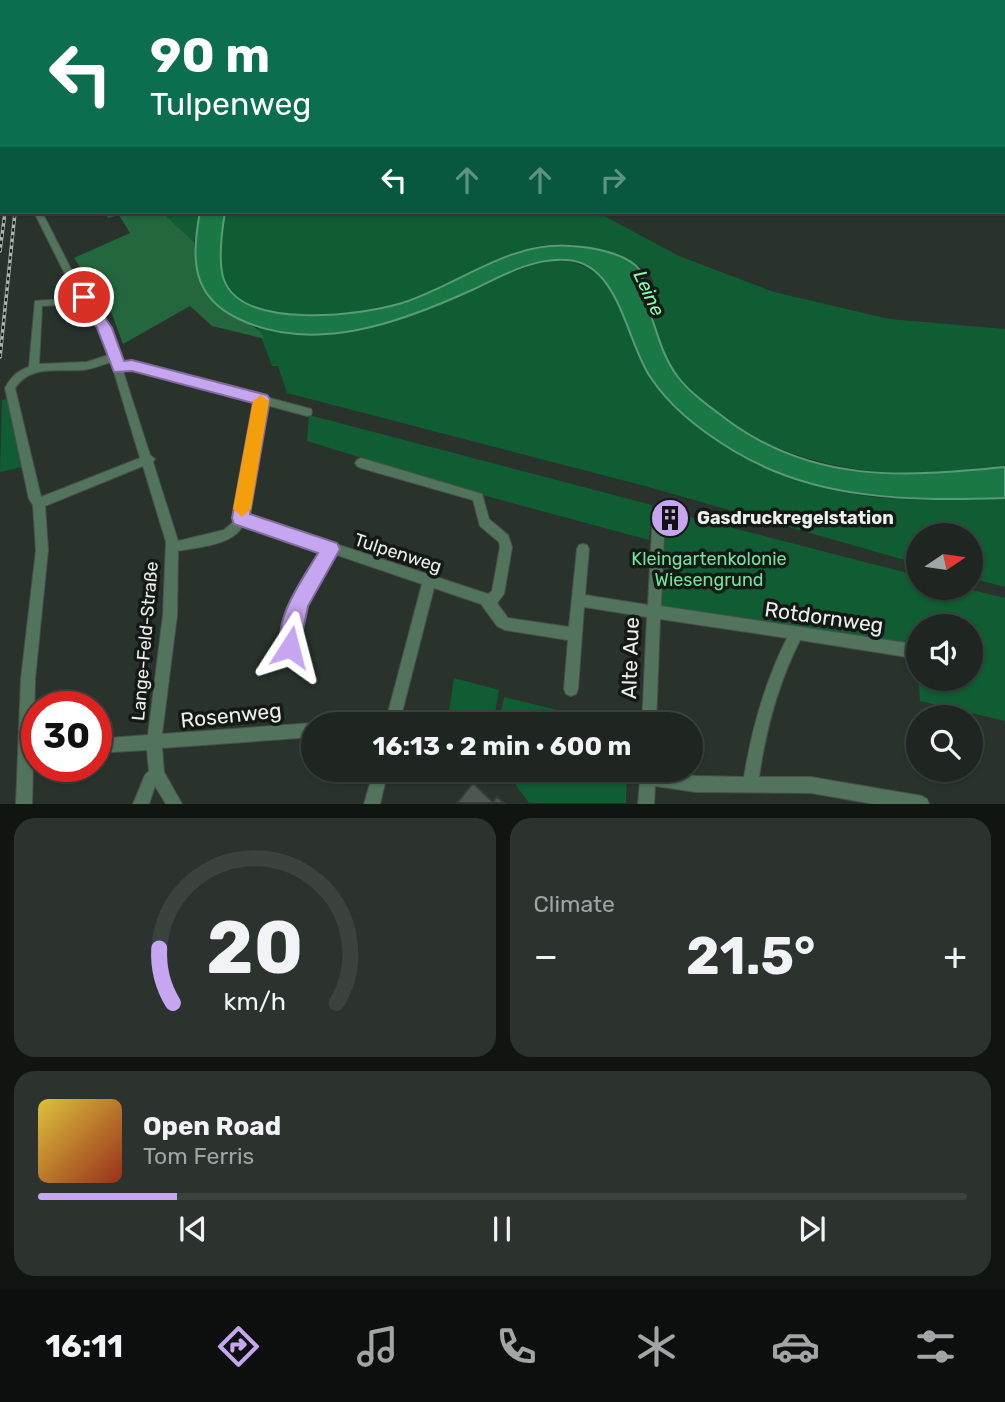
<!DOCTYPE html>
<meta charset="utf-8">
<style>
:root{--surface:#1f2621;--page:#2c322e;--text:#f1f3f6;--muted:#a1a5a5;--line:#3c433f;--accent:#c6a6f0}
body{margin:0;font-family:Rubik,sans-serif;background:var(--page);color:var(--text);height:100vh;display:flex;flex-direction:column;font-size:26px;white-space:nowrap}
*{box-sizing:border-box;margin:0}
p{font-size:23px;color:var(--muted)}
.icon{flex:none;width:38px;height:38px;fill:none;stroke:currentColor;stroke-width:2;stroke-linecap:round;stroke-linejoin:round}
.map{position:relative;height:804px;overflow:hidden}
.sheet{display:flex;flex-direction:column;gap:14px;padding:14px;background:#111512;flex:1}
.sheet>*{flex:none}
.guide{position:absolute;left:0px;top:0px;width:1006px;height:214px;box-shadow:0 2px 5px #0004,0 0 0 2px var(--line);background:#0b6e4f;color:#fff;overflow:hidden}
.needle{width:46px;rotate:77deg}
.fabs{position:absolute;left:906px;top:523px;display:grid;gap:14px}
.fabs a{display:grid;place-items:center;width:77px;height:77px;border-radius:50%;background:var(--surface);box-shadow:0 2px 5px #0004,0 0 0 2px var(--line);font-size:35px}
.speed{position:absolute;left:21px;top:691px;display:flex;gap:14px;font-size:35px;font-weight:700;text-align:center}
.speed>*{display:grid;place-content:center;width:91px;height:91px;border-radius:50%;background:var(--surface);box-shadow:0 2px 5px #0004,0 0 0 2px var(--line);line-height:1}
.speed .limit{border:10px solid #d22;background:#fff;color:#111}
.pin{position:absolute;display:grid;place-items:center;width:60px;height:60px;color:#fff;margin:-30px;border:4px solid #fff;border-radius:50%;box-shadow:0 2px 7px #0007}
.me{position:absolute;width:77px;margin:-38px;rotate:9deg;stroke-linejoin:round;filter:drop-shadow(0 0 5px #0008)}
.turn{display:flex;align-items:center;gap:24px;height:147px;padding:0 35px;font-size:32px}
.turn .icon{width:91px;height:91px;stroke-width:2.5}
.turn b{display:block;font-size:49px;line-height:60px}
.lanes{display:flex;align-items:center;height:66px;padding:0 35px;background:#0003;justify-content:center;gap:35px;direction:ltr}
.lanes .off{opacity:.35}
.big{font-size:52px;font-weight:700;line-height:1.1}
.sheet .card{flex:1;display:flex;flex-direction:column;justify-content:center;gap:10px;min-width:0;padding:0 24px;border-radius:21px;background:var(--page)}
.sheet .dial{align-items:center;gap:0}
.dial svg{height:182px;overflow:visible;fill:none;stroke:var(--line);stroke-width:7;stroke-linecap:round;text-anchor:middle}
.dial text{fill:var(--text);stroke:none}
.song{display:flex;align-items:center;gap:21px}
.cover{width:84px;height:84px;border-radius:10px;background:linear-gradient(135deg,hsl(50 70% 55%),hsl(10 70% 35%))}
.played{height:7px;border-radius:4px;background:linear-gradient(90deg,var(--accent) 15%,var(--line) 15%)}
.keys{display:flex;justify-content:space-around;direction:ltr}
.heat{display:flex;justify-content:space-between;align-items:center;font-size:38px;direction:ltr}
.sheet .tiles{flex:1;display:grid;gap:14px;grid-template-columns:1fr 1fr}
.card:last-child{grid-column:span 2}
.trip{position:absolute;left:301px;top:712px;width:402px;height:70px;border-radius:35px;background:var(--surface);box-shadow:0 2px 5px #0004,0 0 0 2px var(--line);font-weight:700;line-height:70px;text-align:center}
.menu{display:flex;height:112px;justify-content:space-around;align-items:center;background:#0c0f0d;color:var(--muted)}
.menu .icon{width:49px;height:49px}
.menu .on{color:var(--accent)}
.menu b{font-size:32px;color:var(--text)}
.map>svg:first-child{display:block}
.green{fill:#105c33;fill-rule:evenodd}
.forest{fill:#24673f}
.water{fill:#197845;stroke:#589c77;stroke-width:2}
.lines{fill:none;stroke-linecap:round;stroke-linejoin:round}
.minor-casing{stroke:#48514b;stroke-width:2}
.minor{fill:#52735c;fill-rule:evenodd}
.rail-casing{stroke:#adb4af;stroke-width:3.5}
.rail{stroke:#151916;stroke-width:2;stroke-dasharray:3.5;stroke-linecap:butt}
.wall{fill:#424b45}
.building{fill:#4d5750;stroke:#363d38;stroke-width:2}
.route{fill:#c6a6f0;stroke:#816c9c;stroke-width:2}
.slow{fill:#f59e0b}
.labels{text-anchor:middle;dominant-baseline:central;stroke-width:7;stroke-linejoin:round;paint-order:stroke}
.poi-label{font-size:18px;font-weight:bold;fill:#eaf0ec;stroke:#151916;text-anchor:start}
.street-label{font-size:18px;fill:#eaf0ec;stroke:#151916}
.park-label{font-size:18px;fill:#71e49c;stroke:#151916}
.water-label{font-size:19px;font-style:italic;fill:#8bfdb4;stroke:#151916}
.near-street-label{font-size:21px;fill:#eaf0ec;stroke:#151916}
</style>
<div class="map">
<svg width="1005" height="804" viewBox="0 0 1005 804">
<rect width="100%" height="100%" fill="#29332c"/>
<g class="green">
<path d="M 166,212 L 200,212 L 194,242 L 167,217 Z"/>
<path d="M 225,212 L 597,212 L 679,256 L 774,292 L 889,319 L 1005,329 L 1005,466 C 892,486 757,470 679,377 C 665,360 654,330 652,308 C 651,300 655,290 653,282 C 649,261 593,247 575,245 C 511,238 459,286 401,303 C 363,314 242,330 224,280 C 218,262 222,230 225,212 Z"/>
<path d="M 551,261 C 625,257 619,335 652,380 C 671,407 704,431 732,449 C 747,459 764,465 780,471 C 795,477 810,484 825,488 C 883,504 946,499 1005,498 L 1005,587 L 971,578 L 971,536 L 919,536 L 919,564 L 645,486 L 287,393 L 278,366 L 272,366 L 257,326 C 327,346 398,324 461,295 C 491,282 519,266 551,261 Z"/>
<path d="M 7,399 L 22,467 L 0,472 L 2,400 Z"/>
<path d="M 309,415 L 652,505 L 649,540 L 486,496 L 307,441 Z"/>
<path d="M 678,514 L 919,576 L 919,588 L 964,588 L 1005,598 L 1005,721 L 920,701 L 917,648 L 659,609 L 662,521 L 677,524 ZM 919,626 L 971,626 L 971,679 L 919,679 Z"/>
<path d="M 454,678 L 499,690 L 493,724 L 447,724 Z"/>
<path d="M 504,697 L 578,715 L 577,724 L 498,724 Z"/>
<path d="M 505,770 L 627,772 L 626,803 L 529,803 Z"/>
</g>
<path class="forest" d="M 104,212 L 166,212 L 167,217 L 194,242 C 199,276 202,301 236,318 C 250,325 257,325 265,339 L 212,326 L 190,306 L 123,344 L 112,314 L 74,258 L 130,233 L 119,215 L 108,218 Z"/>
<path class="water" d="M 200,212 L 225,212 C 222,230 218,263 224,280 C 243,331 363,315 402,303 C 459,285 508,241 571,246 C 591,247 627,253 640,270 C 645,277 642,288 642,295 C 643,300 647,305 649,310 C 658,334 662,356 678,377 C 691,394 709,406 726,419 C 813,484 903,477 1005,467 L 1005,498 C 912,501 817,501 734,451 C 704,433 670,407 651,378 C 626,343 620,262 566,260 C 532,258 502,276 472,290 C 402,322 314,355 239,319 C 191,297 191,258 200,212 Z"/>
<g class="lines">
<defs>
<g id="minor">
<path d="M 42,0 L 48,0 L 47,2 L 41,2 Z"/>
<path d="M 842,0 L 848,0 L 850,2 L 844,2 Z"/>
<path d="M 911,0 L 918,0 L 920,2 L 913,2 Z"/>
<path d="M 1005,0 L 1005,3 L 998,2 L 999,1 Z"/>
<rect x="1004" y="33" width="1" height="4"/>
<rect x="1004" y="41" width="1" height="4"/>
<rect x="1004" y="91" width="1" height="4"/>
<rect x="1004" y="127" width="1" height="4"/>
<path d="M 34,212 L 42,212 L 75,277 L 110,328 L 121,364 L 132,361 L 311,409 L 312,412 L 311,415 L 307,416 L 266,405 L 245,514 L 488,594 L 492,591 L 500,547 L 499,542 L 480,526 L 473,500 L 361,468 L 357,466 L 355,463 L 357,460 L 361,458 L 482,494 L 489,519 L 508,535 L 512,547 L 504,594 L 497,603 L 508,618 L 569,627 L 577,549 L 579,545 L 583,544 L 587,545 L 589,549 L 585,595 L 648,605 L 653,510 L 655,506 L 659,505 L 663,506 L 665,510 L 661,606 L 907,643 L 912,645 L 914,650 L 912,655 L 907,657 L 800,640 C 778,684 766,728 759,777 L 811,777 L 922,796 L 927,799 L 929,804 L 874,804 L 811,793 L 696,792 L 655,786 L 654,804 L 638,804 L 641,770 L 655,770 L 655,771 L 696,776 L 744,777 C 752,728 765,682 787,638 L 660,619 L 656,724 L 642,724 L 647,617 L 584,607 L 578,689 L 576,694 L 571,696 L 566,694 L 564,689 L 568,640 L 505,630 L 497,626 L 481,604 L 434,588 L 399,724 L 385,724 L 422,584 L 334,554 C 322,575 308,596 301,619 C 298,630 299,641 295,652 L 290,654 L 285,652 C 276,626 309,573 323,550 L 243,524 C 236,545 198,547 178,551 L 177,615 L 162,734 L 313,723 L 317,724 L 313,724 L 313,737 L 162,748 L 164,772 L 182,804 L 166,804 L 155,786 L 149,804 L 133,804 L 145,775 L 149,771 L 147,750 L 96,753 L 96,739 L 148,735 L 163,615 L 166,542 L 143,466 L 45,506 L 48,550 L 35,679 L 32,804 L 16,804 L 21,679 L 36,550 L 33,505 L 29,499 L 5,388 C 11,377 17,371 29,367 L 35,301 L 73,298 L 78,296 L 67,278 ZM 82,301 L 100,328 L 108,355 L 87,362 L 39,364 L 42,306 L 74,304 ZM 111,362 L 140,458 L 41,497 L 15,388 C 31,364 59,372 83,370 C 93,369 102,365 111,362 ZM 132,369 L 256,402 L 232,523 L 224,530 L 178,541 L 153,462 L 155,459 L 150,455 L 123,371 Z"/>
<path d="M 374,770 L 388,770 L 380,804 L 364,804 Z"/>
</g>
</defs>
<use href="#minor" class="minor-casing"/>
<use href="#minor" class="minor"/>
<defs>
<g id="rail">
<path d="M 0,189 L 2,172"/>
<path d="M 0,251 L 5,212"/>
<path d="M 0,357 L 15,212"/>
</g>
</defs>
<use href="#rail" class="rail-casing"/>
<use href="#rail" class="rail"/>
</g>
<path class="wall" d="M 668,511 L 677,513 L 675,522 L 667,520 Z"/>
<g class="building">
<path d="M 668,511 L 677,513 L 676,519 L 668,517 Z"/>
<path d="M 473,783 L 493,802 L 497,797 L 504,803 L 457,803 Z"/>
</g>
<path class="route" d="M 84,293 L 89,294 L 112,328 L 124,361 L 132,360 L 267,395 L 270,399 L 250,514 L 337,543 L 340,549 L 308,606 L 298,654 L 290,657 L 283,654 C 270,622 303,579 318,553 L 234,524 L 232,518 L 253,403 L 132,371 L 114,372 L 97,328 L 77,297 Z"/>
<path class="slow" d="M 261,395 L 269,401 L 251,509 L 242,517 L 233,509 L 253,401 Z"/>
<defs>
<symbol id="building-disc" viewBox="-11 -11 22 22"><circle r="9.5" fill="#c6a6f0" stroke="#151916"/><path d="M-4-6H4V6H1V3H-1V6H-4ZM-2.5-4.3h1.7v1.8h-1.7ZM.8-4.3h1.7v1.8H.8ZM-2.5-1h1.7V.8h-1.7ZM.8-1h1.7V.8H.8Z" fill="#111"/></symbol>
</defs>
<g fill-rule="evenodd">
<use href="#building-disc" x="648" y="496" width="44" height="44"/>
</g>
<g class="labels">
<g class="poi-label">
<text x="697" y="518">Gasdruckregelstation</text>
</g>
<g class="street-label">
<text transform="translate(398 553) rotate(18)">Tulpenweg</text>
<text transform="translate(145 641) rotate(-85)">Lange-Feld-Straße</text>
</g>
<g class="park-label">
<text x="709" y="559">Kleingartenkolonie<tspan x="709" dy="21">Wiesengrund</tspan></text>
</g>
<g class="water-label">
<text transform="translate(649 293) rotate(65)">Leine</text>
</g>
<g class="near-street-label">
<text transform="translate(824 617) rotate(8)">Rotdornweg</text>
<text transform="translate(630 658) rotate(-88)">Alte Aue</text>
<text transform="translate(231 715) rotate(-6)">Rosenweg</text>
</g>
</g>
</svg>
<div class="fabs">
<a><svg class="needle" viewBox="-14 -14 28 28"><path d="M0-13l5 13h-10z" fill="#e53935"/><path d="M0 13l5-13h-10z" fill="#a1a5a5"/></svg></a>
<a><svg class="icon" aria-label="sound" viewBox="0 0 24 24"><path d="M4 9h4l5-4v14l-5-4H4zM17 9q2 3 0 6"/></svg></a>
<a><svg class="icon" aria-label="search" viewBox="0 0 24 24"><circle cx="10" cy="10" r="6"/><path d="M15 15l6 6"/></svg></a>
</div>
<div class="speed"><div class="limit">30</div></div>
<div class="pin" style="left:84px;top:297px;background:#d93025"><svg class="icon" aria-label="arrive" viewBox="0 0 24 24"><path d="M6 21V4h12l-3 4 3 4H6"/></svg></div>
<svg class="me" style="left:290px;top:647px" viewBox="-20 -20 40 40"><path d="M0-17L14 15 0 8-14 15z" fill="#c6a6f0" stroke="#fff" stroke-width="4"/></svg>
<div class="trip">16:13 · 2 min · 600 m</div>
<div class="guide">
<div class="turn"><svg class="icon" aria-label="left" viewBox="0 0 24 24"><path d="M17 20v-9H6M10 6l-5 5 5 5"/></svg><div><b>90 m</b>Tulpenweg</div></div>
<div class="lanes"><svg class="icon" aria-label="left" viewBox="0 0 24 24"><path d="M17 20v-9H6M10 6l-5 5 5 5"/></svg><svg class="icon off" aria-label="ahead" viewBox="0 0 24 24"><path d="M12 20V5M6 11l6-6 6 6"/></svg><svg class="icon off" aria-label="ahead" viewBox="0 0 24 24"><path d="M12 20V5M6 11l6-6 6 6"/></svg><svg class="icon off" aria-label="right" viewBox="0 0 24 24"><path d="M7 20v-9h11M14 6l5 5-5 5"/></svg></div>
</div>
</div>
<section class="sheet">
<div class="tiles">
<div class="card dial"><svg viewBox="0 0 100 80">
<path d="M14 69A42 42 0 1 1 86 69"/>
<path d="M14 69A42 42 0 0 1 8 45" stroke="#c6a6f0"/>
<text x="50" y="56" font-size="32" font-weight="700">20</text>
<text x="50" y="72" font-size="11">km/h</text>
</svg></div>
<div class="card"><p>Climate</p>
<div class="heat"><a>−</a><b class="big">21.5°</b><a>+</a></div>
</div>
<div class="card">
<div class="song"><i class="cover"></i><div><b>Open Road</b><p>Tom Ferris</p></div></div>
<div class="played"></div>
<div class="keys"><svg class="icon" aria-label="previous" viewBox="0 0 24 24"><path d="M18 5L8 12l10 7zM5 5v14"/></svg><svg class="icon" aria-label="pause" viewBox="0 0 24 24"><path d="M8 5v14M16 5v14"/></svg><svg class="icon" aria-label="next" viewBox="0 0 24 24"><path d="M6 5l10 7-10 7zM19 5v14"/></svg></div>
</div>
</div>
</section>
<nav class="menu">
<b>16:11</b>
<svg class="icon on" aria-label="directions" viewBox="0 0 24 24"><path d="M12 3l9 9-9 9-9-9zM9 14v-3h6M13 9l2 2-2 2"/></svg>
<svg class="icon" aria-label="music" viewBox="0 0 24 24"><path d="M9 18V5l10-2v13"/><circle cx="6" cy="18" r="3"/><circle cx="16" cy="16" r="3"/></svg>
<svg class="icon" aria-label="phone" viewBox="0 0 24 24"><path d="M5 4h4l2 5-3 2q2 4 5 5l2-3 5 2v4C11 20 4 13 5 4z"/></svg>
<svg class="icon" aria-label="climate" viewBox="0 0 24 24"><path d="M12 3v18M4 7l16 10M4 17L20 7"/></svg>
<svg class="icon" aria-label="car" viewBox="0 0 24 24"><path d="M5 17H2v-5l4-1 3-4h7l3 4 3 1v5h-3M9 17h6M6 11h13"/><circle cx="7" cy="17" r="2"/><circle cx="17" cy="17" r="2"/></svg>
<svg class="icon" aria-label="filters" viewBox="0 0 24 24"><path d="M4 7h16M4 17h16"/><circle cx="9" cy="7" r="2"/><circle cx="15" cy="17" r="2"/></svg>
</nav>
